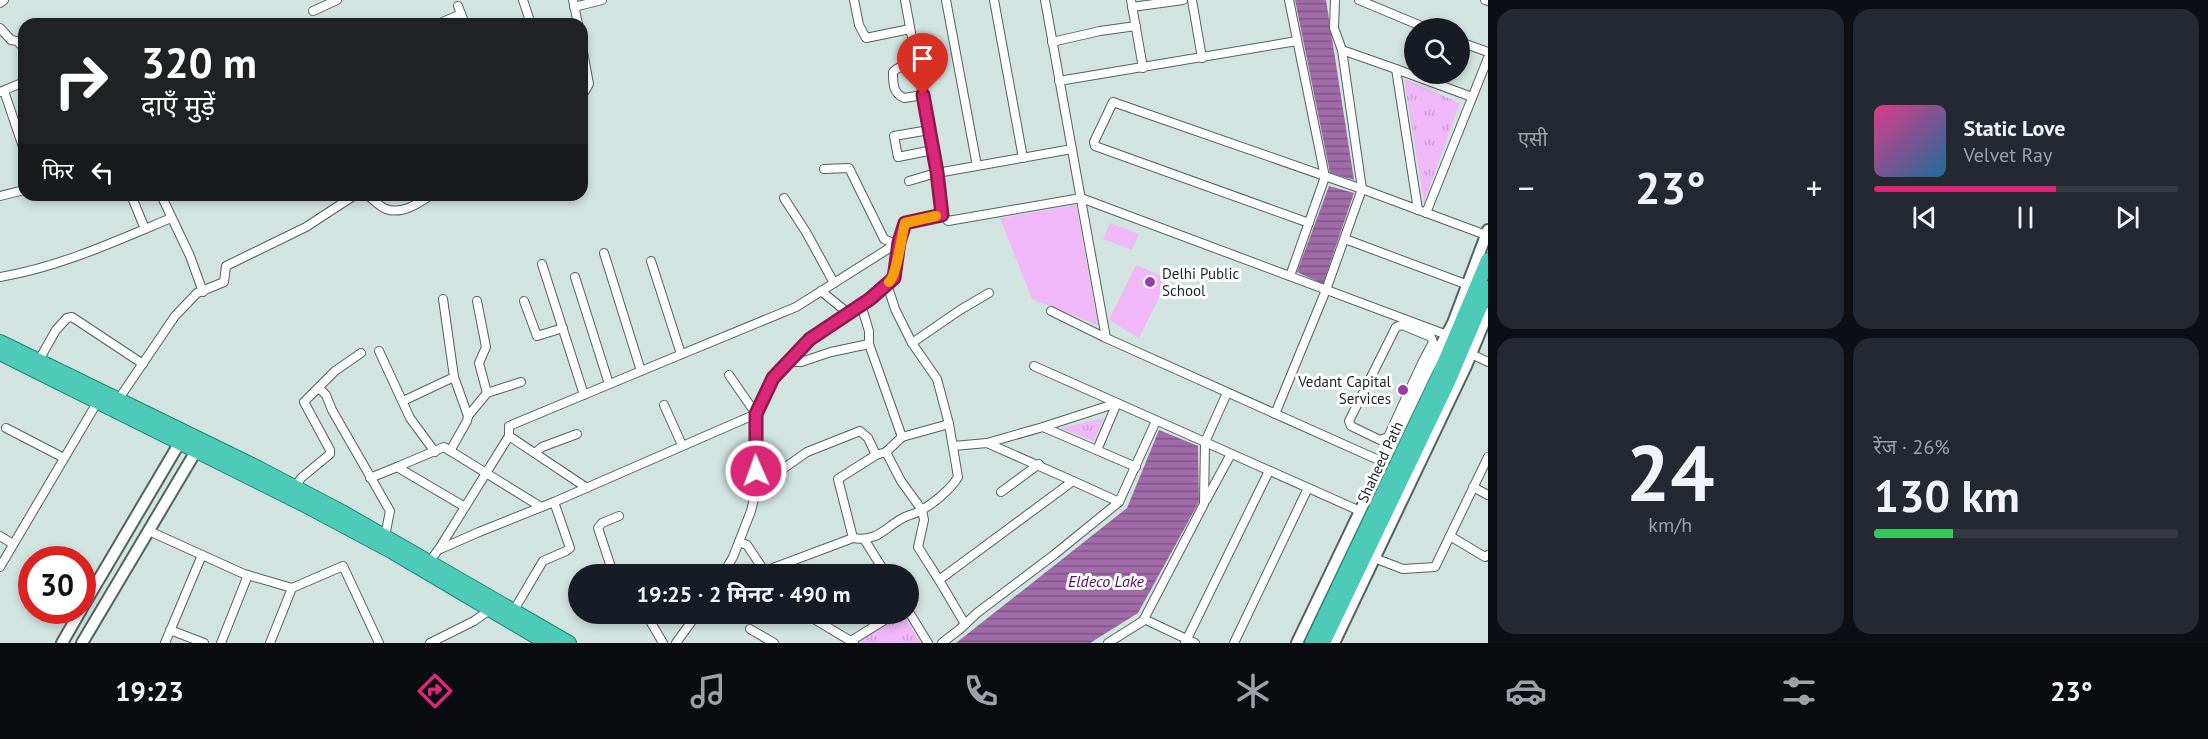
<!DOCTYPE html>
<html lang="hi">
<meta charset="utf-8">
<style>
:root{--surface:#171b24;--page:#242831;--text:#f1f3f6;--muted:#9ea1a6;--line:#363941;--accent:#db2777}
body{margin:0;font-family:"PT Sans","Noto Sans Devanagari",sans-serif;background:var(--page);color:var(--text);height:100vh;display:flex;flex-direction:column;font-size:22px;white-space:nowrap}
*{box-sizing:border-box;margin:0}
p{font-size:20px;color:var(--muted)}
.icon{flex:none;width:33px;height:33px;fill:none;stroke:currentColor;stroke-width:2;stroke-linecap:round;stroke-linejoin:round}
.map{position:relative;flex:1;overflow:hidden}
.drawer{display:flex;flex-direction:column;gap:9px;padding:9px;background:#0d0f14;width:720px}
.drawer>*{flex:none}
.banner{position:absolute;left:18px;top:18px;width:570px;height:183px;border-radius:18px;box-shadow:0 3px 9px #0003;background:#202124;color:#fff;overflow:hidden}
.fabs{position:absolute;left:1404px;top:18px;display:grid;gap:12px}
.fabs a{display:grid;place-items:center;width:66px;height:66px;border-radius:50%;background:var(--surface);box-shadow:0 3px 9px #0003;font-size:30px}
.speed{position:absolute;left:18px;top:546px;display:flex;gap:12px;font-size:30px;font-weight:700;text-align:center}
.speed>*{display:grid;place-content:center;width:78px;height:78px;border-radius:50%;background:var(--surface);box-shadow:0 3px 9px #0003;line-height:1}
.speed .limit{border:9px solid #d22;background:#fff;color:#111}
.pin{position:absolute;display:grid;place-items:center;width:51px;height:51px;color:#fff;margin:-62px -26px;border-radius:50% 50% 50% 0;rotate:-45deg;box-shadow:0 0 6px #0007}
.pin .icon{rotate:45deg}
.me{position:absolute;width:66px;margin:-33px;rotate:358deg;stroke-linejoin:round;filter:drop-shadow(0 0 4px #0008)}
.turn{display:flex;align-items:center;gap:21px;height:126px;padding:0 24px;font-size:27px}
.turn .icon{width:78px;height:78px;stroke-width:2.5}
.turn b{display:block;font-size:42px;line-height:51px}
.then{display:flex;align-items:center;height:57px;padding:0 24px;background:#0003;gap:12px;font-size:22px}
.big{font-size:45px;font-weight:700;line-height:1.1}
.drawer .tile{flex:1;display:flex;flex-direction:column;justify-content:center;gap:9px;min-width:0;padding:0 21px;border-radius:18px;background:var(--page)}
.drawer .dial{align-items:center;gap:0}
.dial b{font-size:78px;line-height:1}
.song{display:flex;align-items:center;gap:18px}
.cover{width:72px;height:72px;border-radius:9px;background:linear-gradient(135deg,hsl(330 70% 55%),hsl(200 70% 35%))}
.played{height:6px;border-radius:3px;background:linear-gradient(90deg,var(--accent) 60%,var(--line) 60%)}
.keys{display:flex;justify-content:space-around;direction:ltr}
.heat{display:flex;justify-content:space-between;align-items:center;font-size:33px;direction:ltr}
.charge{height:9px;border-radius:4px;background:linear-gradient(90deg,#34c759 26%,var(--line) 0)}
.drawer .tiles{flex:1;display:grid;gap:9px;grid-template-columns:repeat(2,1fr)}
.trip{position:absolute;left:568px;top:564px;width:351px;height:60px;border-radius:30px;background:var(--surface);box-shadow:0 3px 9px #0003;font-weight:700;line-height:60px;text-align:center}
.menu{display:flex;height:96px;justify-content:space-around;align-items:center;background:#090b0e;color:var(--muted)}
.menu .icon{width:42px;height:42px}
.menu .current{color:var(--accent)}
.menu b{font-size:27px;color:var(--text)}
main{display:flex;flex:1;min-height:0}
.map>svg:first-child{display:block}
.grass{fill:#f0b7f9}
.park{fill:url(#park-tufts)}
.water{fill:url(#water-rules)}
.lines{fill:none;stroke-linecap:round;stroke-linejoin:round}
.minor-casing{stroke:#52625e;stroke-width:10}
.tertiary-casing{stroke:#52625e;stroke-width:14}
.trunk-casing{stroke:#208778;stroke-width:16}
.minor{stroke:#fff;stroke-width:8}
.tertiary{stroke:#fff;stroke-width:10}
.trunk{stroke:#4ecab8;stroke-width:14}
.route-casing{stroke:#8e194d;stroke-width:15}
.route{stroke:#db2777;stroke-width:10}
.slow{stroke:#f59e0b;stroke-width:10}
.poi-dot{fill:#983ca7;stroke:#fff;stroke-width:2}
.labels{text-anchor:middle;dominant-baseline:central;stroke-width:6;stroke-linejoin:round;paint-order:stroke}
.poi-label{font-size:15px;fill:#1c2322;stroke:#fff;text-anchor:start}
.street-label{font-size:15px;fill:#1c2322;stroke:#fff}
.water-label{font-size:16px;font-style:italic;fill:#540c5f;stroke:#fff}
</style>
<main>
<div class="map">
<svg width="1488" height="643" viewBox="0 0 1488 643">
<defs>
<pattern id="park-tufts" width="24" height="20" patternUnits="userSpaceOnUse" patternTransform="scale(1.5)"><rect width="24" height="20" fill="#f0b7f9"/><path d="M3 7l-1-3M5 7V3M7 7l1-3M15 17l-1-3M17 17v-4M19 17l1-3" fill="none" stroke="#cd9dd5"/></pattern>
<pattern id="water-rules" width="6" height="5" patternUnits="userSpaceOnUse" patternTransform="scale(1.5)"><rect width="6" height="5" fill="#a16aa9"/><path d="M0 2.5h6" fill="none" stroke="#825789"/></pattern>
</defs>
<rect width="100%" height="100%" fill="#d1e4df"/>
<g class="grass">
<path d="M 1076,205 L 1098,325 L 1032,299 L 1000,218 Z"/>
<path d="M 1110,223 L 1139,234 L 1132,250 L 1103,239 Z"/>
<path d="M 1136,265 L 1168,279 L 1139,338 L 1109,320 Z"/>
</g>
<g class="park">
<path d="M 1404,79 L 1460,103 L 1424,202 Z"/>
<path d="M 1104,418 L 1094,441 L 1061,428 Z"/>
<path d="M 903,614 L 921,643 L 863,643 L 860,641 Z"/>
</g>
<g class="water">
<path d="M 1295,0 L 1326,0 L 1354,180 L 1330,173 Z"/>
<path d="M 1329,186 L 1354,193 L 1323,284 L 1297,272 Z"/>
<path d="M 1159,430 L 1198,446 L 1199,502 L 1138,613 L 1090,643 L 956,643 L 1127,508 Z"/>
</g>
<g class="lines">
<defs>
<g id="minor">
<path d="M 523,0 L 531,24"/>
<path d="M 573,0 L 578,24"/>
<path d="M 854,0 L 859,25 L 866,38 L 910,29"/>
<path d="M 905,0 L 937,173 L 1072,149"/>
<path d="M 946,0 L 977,166"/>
<path d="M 994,0 L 1023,158"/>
<path d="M 1045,0 L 1106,338"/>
<path d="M 1131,0 L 1143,68"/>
<path d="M 1192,0 L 1202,58"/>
<path d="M 1289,0 L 1325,177 L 1290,276"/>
<path d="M 1335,0 L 1334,28 L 1342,50"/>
<path d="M 1359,0 L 1426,28"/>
<path d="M 1485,0 L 1488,1"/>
<path d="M 0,3 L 4,0"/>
<path d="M 458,6 L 465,24"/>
<path d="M 574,7 L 602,0"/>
<path d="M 1132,7 L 1183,0"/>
<path d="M 313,11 L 337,0"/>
<path d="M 438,24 L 461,14"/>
<path d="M 0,28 L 11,40 L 17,41 L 24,48"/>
<path d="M 1052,42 L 1100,31 L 1136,26"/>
<path d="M 1460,42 L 1488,52"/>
<path d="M 582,47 L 589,84 L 582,96"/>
<path d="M 917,65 C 908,66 899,65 893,72 C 893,84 893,93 904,98 L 923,95"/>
<path d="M 1396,69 L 1472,97"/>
<path d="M 1059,81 L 1297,41"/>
<path d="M 4,91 L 24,150"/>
<path d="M 0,92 L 24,82"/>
<path d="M 929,130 L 894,136 L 898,157 L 933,150"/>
<path d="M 824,169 L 849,168 L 884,239 L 893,243 L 898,242"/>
<path d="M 937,173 L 941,213 L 948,221 L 1081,198 L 1447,335"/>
<path d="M 909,181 L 936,173"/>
<path d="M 131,195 L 145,229"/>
<path d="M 161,195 L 190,256 L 203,292"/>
<path d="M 367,195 C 373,199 380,207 386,209 C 402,215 419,203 431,195"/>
<path d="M 0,196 L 24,190"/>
<path d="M 784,198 L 806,232 L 834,283"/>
<path d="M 1426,213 L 1488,58"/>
<path d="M 1309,223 L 1095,146 L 1094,142 L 1113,102 L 1362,189 L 1486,235"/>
<path d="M 1345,239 L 1468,285"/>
<path d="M 651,261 L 681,354"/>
<path d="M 542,264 L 584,395"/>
<path d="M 0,277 C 60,267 116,241 171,218"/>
<path d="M 575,277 L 609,384"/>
<path d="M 821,291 L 848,313"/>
<path d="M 443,299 L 454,377 L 468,416"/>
<path d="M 477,301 L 486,347 L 479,363 L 487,393"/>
<path d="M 524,301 L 537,336 L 563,328"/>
<path d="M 861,305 L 869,331 L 869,344 L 902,437"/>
<path d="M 1051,311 L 1106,338 L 1383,462"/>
<path d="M 912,343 L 960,310 L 989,293"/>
<path d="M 379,351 L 410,418 L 435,452"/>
<path d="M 1471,354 L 1488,362"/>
<path d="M 39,360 L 56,330 L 67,318 L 72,317 L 143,364"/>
<path d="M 788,362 L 801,362 L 831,352 L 869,344"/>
<path d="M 1422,363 L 1388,437 L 1380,440 L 1351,426 L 1349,421 L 1396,327 L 1402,325 L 1431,337 L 1433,342 L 1422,363 L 1429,366"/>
<path d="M 1034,366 L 1360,511"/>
<path d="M 641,371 L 796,307 L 899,242"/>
<path d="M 729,375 L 756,414"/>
<path d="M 319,388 L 326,395 L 332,410 L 390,511 L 385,536"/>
<path d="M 118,400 L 175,316 L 197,293 L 224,282 L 226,266 L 306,227 L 355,195"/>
<path d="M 403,401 L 454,377"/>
<path d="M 664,405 L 682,445"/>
<path d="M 1275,414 L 1326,290 L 1362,189 L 1342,50 L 1396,69 L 1418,210"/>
<path d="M 1043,427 L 1117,403 L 1097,450"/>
<path d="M 6,428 L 64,458"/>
<path d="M 509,436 L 509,426 L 641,371 L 604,253"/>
<path d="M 987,443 L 1043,427 L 1136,467"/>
<path d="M 953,446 L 987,443 L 1073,481"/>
<path d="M 450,451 L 467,421 L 468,416 L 487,393 L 521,382"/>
<path d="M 886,452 L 901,481 L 922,510 L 924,520 L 918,547 L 939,580 L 1073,481 L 1119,502"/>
<path d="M 535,453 L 542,447 L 577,434"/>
<path d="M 370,478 L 397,467"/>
<path d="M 757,487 L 807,452 L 860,431 L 868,438 L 876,455"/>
<path d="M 1473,487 L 1488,495"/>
<path d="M 295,488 L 301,478 L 330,454 L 330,450 L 304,402 L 335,371 L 361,353"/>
<path d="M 1001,492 L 1039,464"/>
<path d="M 1206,500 L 1231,454"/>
<path d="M 465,507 L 397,467 L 444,447 L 541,507"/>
<path d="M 149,531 L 244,574 L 292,588"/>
<path d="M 0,536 L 13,544"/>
<path d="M 1450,536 L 1485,557 L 1488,555"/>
<path d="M 853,538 C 878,542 884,528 903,518 C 908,515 915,514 920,511 C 933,504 951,489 958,477 L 949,424 L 937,379 L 912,343 L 895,309 L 887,284"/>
<path d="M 864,539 L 886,574"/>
<path d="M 739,542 L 747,545 L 765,572"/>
<path d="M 439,549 L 509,436 L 587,488"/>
<path d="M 1374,558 L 1403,569 L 1435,567 L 1488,457"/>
<path d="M 430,561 L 438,550 L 479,532 L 554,502 L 756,414"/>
<path d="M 0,567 L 98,401"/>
<path d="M 674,569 L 683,574"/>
<path d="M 618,574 L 611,567 L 598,528 L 602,523 L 619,516"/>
<path d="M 723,574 L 733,557 L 751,511 L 757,487 L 756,414 L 773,378 L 810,339 L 870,299 L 894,278 L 899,242 L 905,223 L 942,215"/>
<path d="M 757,574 L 853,538 L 838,479 L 876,455 L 886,452 L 902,437 L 949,424"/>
<path d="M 939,580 L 965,624"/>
<path d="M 514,610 L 543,561 L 566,551 L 570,548 L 554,502"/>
<path d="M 909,612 L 928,643"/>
<path d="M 646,614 L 663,643"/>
<path d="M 813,614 L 809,616 L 854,643"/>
<path d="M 1144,619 L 1195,643"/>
<path d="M 750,629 L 774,643"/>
<path d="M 170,630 L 204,643"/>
<path d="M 851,641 L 894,614"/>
<path d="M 165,643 L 202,555"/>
<path d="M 221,643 L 248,575"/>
<path d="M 270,643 L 292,588 L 343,566 L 379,643"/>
<path d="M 430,643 L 474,621 L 491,609"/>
<path d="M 676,643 L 697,614"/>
<path d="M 942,643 L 960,629 L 977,613 L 1055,554 L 1119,502 L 1156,421"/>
<path d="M 1108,643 L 1143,621 L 1204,504 L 1205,442 L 1227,393"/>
<path d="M 1185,643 L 1269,471"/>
<path d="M 1234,643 L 1308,488"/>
</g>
<g id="tertiary">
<path d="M 82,608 L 183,437"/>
<path d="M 62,643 L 81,610"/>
<path d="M 82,643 L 199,446"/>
<path d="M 1297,643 L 1428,369 L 1453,323 L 1488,230"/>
<path d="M 1334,643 L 1466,366 L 1488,313"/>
</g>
<g id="trunk">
<path d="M 0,342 L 258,468 L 342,512 L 569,643"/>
<path d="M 0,353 L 305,505 L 393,552 L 547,643"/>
<path d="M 1312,643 L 1439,376 L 1488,260"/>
<path d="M 1323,643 L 1448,382 L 1488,288"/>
</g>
</defs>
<use href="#minor" class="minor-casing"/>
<use href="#tertiary" class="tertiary-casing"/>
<use href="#trunk" class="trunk-casing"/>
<use href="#minor" class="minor"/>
<use href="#tertiary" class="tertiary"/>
<use href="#trunk" class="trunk"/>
</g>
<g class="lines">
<defs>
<path id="route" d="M 756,471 L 756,414 L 773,378 L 810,339 L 870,299 L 894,278 L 899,242 L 905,223 L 942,215 L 937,172 L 923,95"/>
</defs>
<use href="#route" class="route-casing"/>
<use href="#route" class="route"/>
<path class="slow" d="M 889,282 C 897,275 901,238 905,223 L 936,216"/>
</g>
<g class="poi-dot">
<circle cx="1150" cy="282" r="6"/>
<circle cx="1403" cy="390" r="6"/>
</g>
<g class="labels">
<g class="poi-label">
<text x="1162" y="273">Delhi Public<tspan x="1162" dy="17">School</tspan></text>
<text x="1391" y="381" text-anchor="end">Vedant Capital<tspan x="1391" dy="17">Services</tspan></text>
</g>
<g class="street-label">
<text transform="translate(1380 462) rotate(-65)">Shaheed Path</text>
</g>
<g class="water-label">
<text x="1106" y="581">Eldeco Lake</text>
</g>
</g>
</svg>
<div class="fabs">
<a><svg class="icon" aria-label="search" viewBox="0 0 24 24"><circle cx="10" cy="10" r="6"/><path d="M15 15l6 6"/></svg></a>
</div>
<div class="speed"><div class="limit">30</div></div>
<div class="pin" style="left:923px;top:95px;background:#d93025"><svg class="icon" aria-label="arrive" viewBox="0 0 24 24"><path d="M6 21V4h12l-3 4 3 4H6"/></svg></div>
<svg class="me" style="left:756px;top:471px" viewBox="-20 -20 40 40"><circle r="17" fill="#db2777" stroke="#fff" stroke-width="3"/><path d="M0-11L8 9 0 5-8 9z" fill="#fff"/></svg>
<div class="trip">19:25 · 2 मिनट · 490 m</div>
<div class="banner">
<div class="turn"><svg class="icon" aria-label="right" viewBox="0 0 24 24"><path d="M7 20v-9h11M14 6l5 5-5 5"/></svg><div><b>320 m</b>दाएँ मुड़ें</div></div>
<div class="then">फिर<svg class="icon" aria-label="left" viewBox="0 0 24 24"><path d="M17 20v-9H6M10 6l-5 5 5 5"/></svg></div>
</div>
</div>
<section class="drawer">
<div class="tiles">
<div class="tile"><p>एसी</p>
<div class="heat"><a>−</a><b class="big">23°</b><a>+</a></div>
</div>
<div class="tile">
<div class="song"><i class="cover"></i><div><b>Static Love</b><p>Velvet Ray</p></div></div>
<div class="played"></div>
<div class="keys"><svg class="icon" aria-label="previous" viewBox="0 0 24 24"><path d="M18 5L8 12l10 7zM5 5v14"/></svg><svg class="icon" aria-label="pause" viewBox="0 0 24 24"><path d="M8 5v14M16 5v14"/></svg><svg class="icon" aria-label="next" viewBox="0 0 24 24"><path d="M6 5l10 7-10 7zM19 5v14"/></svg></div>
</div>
<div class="tile dial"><b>24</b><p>km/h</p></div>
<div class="tile"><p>रेंज · 26%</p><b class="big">130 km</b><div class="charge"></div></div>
</div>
</section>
</main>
<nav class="menu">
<b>19:23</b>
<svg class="icon current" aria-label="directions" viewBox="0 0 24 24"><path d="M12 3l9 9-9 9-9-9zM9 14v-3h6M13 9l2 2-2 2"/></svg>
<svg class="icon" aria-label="music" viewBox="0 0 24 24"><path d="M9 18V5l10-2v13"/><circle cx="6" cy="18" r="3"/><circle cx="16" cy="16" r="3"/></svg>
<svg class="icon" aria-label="phone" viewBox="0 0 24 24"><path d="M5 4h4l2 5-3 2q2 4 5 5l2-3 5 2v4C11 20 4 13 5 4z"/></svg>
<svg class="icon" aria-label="climate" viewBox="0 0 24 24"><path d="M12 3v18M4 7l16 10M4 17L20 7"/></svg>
<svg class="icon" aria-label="car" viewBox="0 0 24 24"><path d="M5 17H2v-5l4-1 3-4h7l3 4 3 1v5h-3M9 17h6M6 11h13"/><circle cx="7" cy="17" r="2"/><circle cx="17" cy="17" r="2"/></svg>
<svg class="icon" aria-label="filters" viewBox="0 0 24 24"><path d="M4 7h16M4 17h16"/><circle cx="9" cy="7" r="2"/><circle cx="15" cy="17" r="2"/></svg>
<b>23°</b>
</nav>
